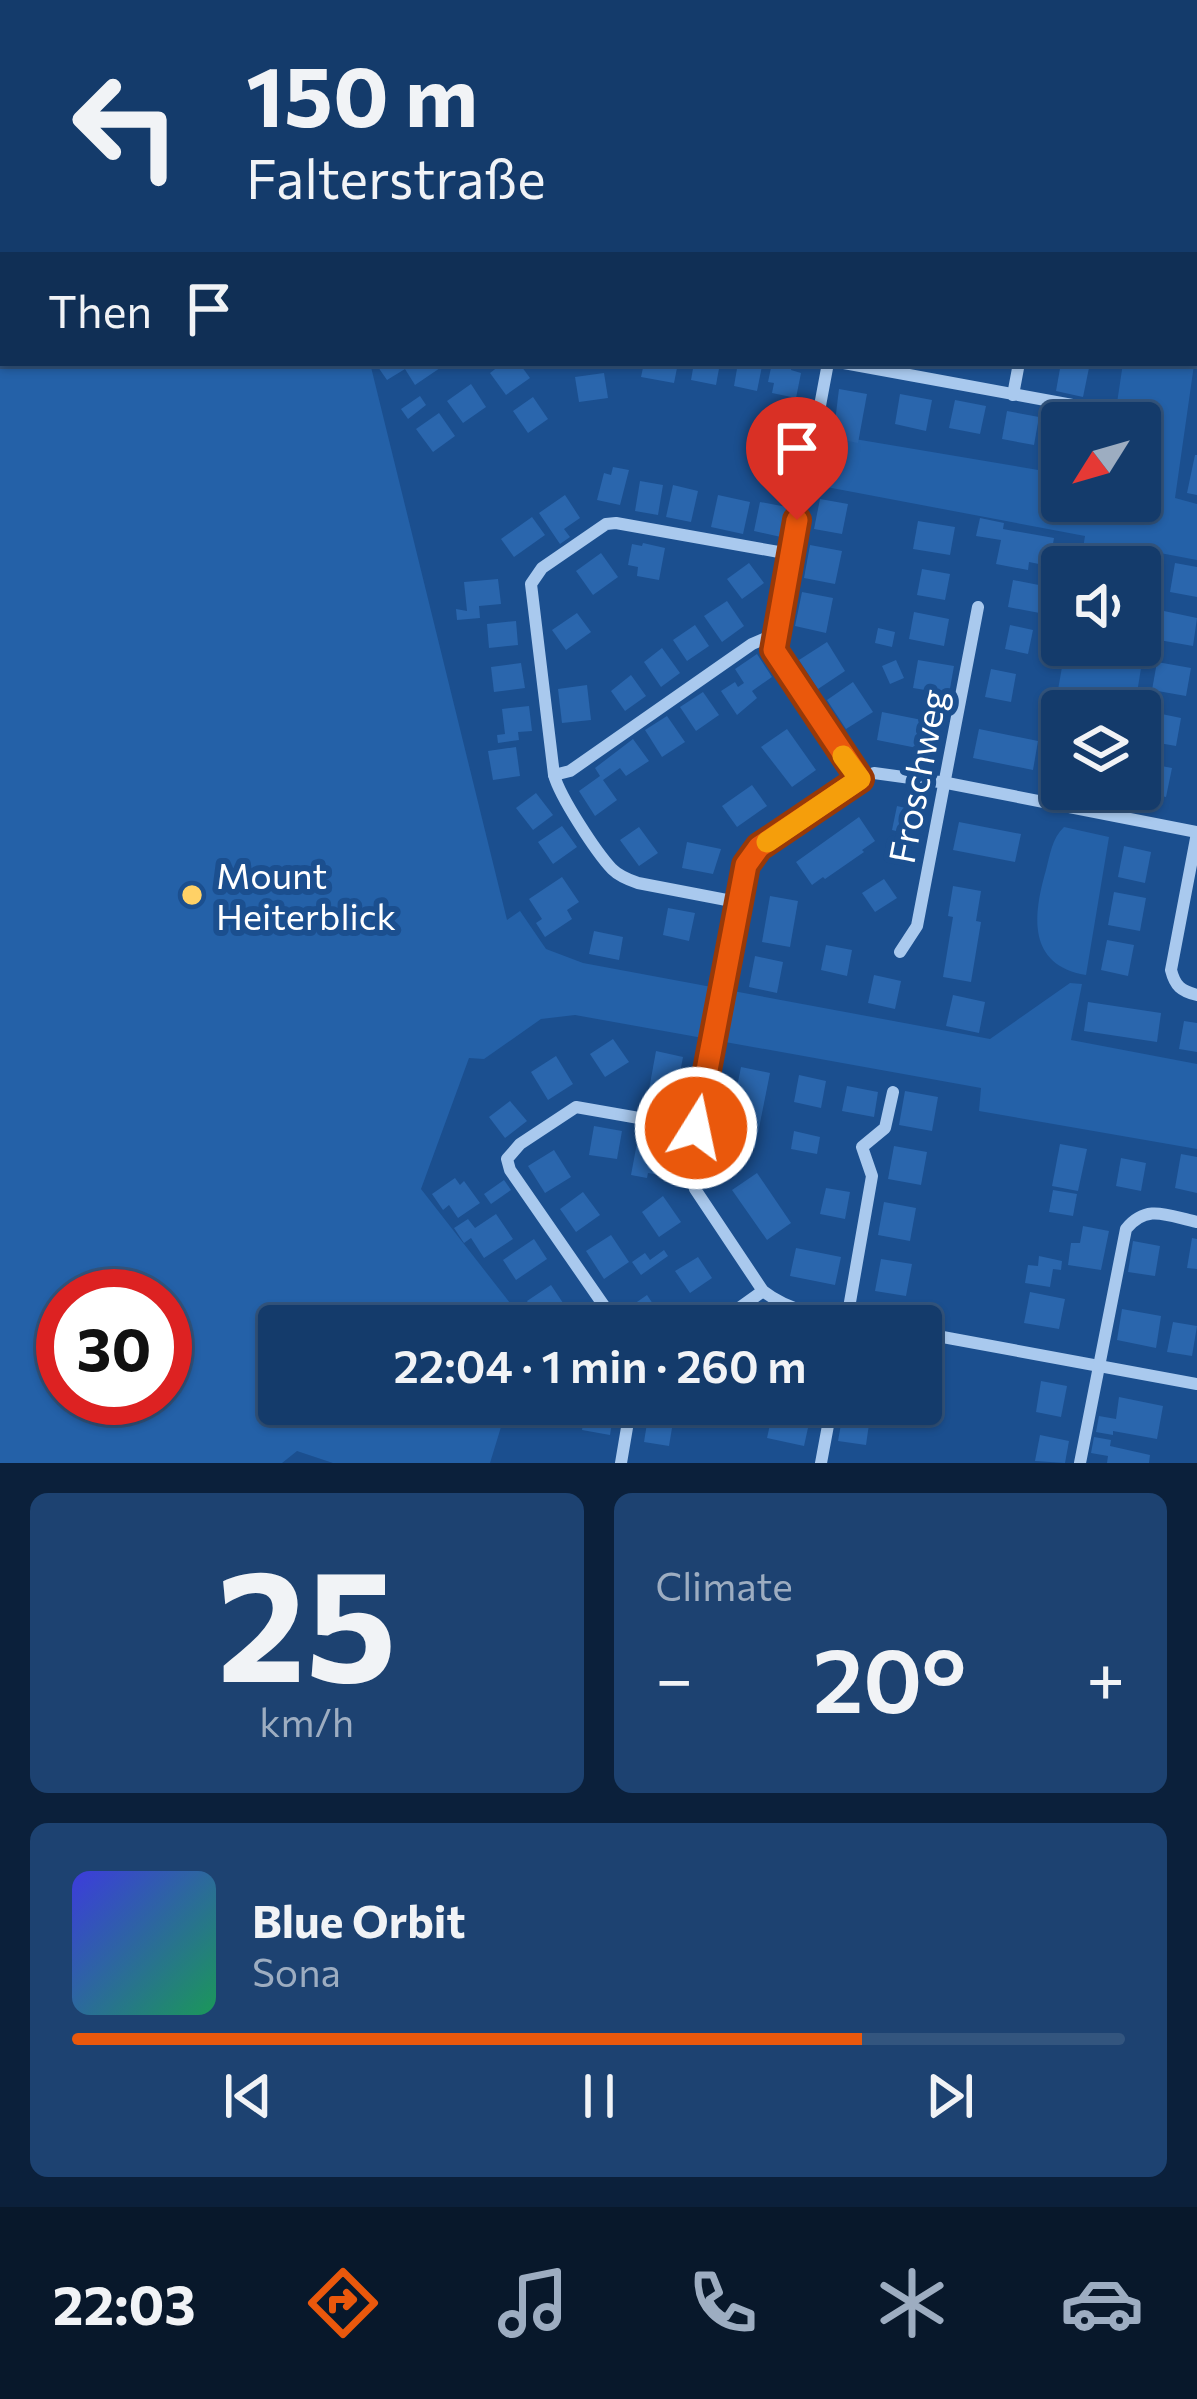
<!DOCTYPE html>
<meta charset="utf-8">
<style>
:root{--surface:#143b6b;--page:#1d4271;--text:#f1f3f6;--muted:#9dadc1;--line:#33557e;--accent:#ea580c}
body{margin:0;font-family:Commissioner,sans-serif;background:var(--page);color:var(--text);height:100vh;display:flex;flex-direction:column;font-size:45px;white-space:nowrap}
*{box-sizing:border-box;margin:0}
p{font-size:39px;color:var(--muted)}
.icon{flex:none;width:66px;height:66px;fill:none;stroke:currentColor;stroke-width:2;stroke-linecap:round;stroke-linejoin:round}
.map{position:relative;height:1463px;overflow:hidden}
.side{display:flex;flex-direction:column;gap:30px;padding:30px;background:#0b203b;flex:1}
.side>*{flex:none}
.hud{position:absolute;left:0px;top:0px;width:1197px;height:366px;box-shadow:0 3px 9px #0004,0 0 0 3px var(--line);background:#143b6b;color:var(--text);overflow:hidden}
.needle{width:78px;rotate:233deg}
.tools{position:absolute;left:1041px;top:402px;display:grid;gap:24px}
.tools a{display:grid;place-items:center;width:120px;height:120px;border-radius:12px;background:var(--surface);box-shadow:0 3px 9px #0004,0 0 0 3px var(--line);font-size:60px}
.speed{position:absolute;left:36px;top:1269px;display:flex;gap:24px;font-size:60px;font-weight:700;text-align:center}
.speed>*{display:grid;place-content:center;width:156px;height:156px;border-radius:50%;background:var(--surface);box-shadow:0 3px 9px #0004,0 0 0 3px var(--line);line-height:1}
.speed .limit{border:18px solid #d22;background:#fff;color:#111}
.pin{position:absolute;display:grid;place-items:center;width:102px;height:102px;color:#fff;margin:-123px -51px;border-radius:50% 50% 50% 0;rotate:-45deg;box-shadow:0 0 12px #0007}
.pin .icon{rotate:45deg}
.me{position:absolute;width:132px;margin:-66px;rotate:10deg;stroke-linejoin:round;filter:drop-shadow(0 0 9px #0008)}
.turn{display:flex;align-items:center;gap:42px;height:252px;padding:0 48px;font-size:54px}
.turn .icon{width:156px;height:156px;stroke-width:2.5}
.turn b{display:block;font-size:84px;line-height:102px}
.then{display:flex;align-items:center;height:114px;padding:0 48px;background:#0003;gap:24px;font-size:45px}
.big{font-size:90px;font-weight:600;line-height:1.1}
.side .card{flex:1;display:flex;flex-direction:column;justify-content:center;gap:18px;min-width:0;padding:0 42px;border-radius:18px;background:var(--page)}
.side .dial{align-items:center;gap:0}
.dial b{font-size:156px;line-height:1}
.song{display:flex;align-items:center;gap:36px}
.cover{width:144px;height:144px;border-radius:18px;background:linear-gradient(135deg,hsl(240 70% 55%),hsl(150 70% 35%))}
.played{height:12px;border-radius:6px;background:linear-gradient(90deg,var(--accent) 75%,var(--line) 75%)}
.keys{display:flex;justify-content:space-around;direction:ltr}
.heat{display:flex;justify-content:space-between;align-items:center;font-size:66px;direction:ltr}
.side .tiles{flex:1;display:grid;gap:30px;grid-template-columns:1fr 1fr}
.card:last-child{grid-column:span 2}
.trip{position:absolute;left:258px;top:1305px;width:684px;height:120px;border-radius:12px;background:var(--surface);box-shadow:0 3px 9px #0004,0 0 0 3px var(--line);font-weight:600;line-height:120px;text-align:center}
.tabs{display:flex;height:192px;justify-content:space-around;align-items:center;background:#08182b;color:var(--muted)}
.tabs .icon{width:84px;height:84px}
.tabs .selected{color:var(--accent)}
.tabs b{font-size:54px;color:var(--text)}
.map>svg:first-child{display:block}
.green{fill:#2461a8;fill-rule:evenodd}
.building{fill:#2a66ad}
.lines{fill:none;stroke-linecap:round;stroke-linejoin:round}
.minor{stroke:#a9c9ee;stroke-width:12}
.route-casing{stroke:#983908;stroke-width:30}
.route{stroke:#ea580c;stroke-width:21}
.slow{stroke:#f59e0b;stroke-width:21}
.poi-dot{fill:#ffd166;stroke:#1b4f8f;stroke-width:4.5}
.labels{text-anchor:middle;dominant-baseline:central;stroke-width:12;stroke-linejoin:round;paint-order:stroke}
.street-label{font-size:36px;fill:#fff;stroke:#1b4f8f}
.poi-label{font-size:36px;fill:#fff;stroke:#1b4f8f;text-anchor:start}
</style>
<div class="map">
<svg width="1197" height="1463" viewBox="0 0 1197 1463">
<rect width="100%" height="100%" fill="#1b4f8f"/>
<g class="green">
<path d="M 429,0 L 743,0 L 748,3 L 431,3 Z"/>
<path d="M 3,84 L 3,363 L 370,363 L 507,920 L 520,911 L 546,949 L 583,963 L 990,1039 L 1070,983 L 1082,984 L 1071,1040 L 1197,1064 L 1197,1149 L 979,1111 L 981,1088 L 575,1015 L 541,1019 L 484,1059 L 469,1058 L 421,1189 L 528,1326 L 279,1326 L 279,1404 L 508,1404 L 490,1463 L 333,1463 L 297,1451 L 282,1463 L 0,1463 L 0,124 ZM 63,1296 L 165,1296 L 165,1398 L 63,1398 Z"/>
<path d="M 1194,307 L 1197,307 L 1197,344 L 1175,498 L 1197,504 L 1197,560 L 1160,553 L 1134,711 L 1062,711 L 1062,737 L 1050,734 L 1066,645 L 1140,645 L 1140,567 L 1080,567 L 1085,536 L 816,485 L 825,434 L 1062,474 L 1062,501 L 1140,501 L 1140,423 L 1114,423 L 1123,363 L 1194,363 Z"/>
<path d="M 1064,827 L 1109,837 L 1086,975 C 1027,965 1033,915 1046,870 C 1050,855 1052,838 1064,827 Z"/>
</g>
<g class="building">
<path d="M 383,363 L 436,363 L 440,368 L 415,385 L 405,369 L 387,380 L 378,367 Z"/>
<path d="M 503,363 L 519,363 L 530,378 L 506,395 L 490,373 Z"/>
<path d="M 644,363 L 678,363 L 674,383 L 641,377 Z"/>
<path d="M 694,363 L 720,363 L 716,385 L 691,380 Z"/>
<path d="M 738,363 L 762,366 L 757,391 L 734,386 Z"/>
<path d="M 772,363 L 792,364 L 791,370 L 801,373 L 796,398 L 772,393 L 774,383 L 768,382 Z"/>
<path d="M 1061,363 L 1090,363 L 1083,397 L 1056,391 Z"/>
<path d="M 604,373 L 608,398 L 579,402 L 575,377 Z"/>
<path d="M 471,384 L 486,407 L 463,423 L 447,401 Z"/>
<path d="M 839,389 L 867,394 L 858,443 L 833,438 Z"/>
<path d="M 900,394 L 932,400 L 926,431 L 895,424 Z"/>
<path d="M 420,396 L 426,405 L 408,419 L 401,409 Z"/>
<path d="M 533,397 L 548,419 L 528,433 L 513,411 Z"/>
<path d="M 955,400 L 986,406 L 980,434 L 949,428 Z"/>
<path d="M 1007,411 L 1039,417 L 1034,445 L 1002,439 Z"/>
<path d="M 439,413 L 455,436 L 433,452 L 416,429 Z"/>
<path d="M 1195,455 L 1197,455 L 1197,495 L 1187,493 Z"/>
<path d="M 613,467 L 629,470 L 620,505 L 597,500 L 604,473 L 611,475 Z"/>
<path d="M 640,481 L 663,485 L 658,515 L 635,511 Z"/>
<path d="M 673,485 L 698,491 L 691,522 L 666,517 Z"/>
<path d="M 565,495 L 580,518 L 564,529 L 570,537 L 560,544 L 539,513 Z"/>
<path d="M 718,495 L 750,502 L 743,534 L 711,527 Z"/>
<path d="M 820,499 L 848,504 L 842,534 L 814,529 Z"/>
<path d="M 760,502 L 787,507 L 781,537 L 754,531 Z"/>
<path d="M 532,517 L 545,535 L 514,557 L 501,539 Z"/>
<path d="M 980,518 L 1004,523 L 1003,529 L 1054,538 L 1049,566 L 1029,562 L 1028,570 L 996,564 L 1001,540 L 976,536 Z"/>
<path d="M 918,521 L 955,527 L 950,555 L 913,549 Z"/>
<path d="M 643,543 L 665,548 L 659,580 L 637,576 L 638,567 L 628,565 L 632,544 L 642,546 Z"/>
<path d="M 810,545 L 842,551 L 835,584 L 804,578 Z"/>
<path d="M 601,553 L 618,577 L 593,595 L 576,571 Z"/>
<path d="M 749,563 L 764,583 L 742,599 L 727,579 Z"/>
<path d="M 1175,563 L 1197,567 L 1197,597 L 1170,592 Z"/>
<path d="M 922,569 L 950,574 L 945,600 L 917,595 Z"/>
<path d="M 498,579 L 501,604 L 479,606 L 480,618 L 457,620 L 456,609 L 467,611 L 464,582 Z"/>
<path d="M 1013,580 L 1049,587 L 1045,614 L 1008,607 Z"/>
<path d="M 802,592 L 833,598 L 826,633 L 795,626 Z"/>
<path d="M 727,601 L 744,626 L 722,642 L 704,616 Z"/>
<path d="M 1164,611 L 1197,618 L 1193,646 L 1159,640 Z"/>
<path d="M 914,612 L 949,619 L 944,646 L 909,639 Z"/>
<path d="M 577,613 L 591,632 L 566,650 L 552,630 Z"/>
<path d="M 516,621 L 518,645 L 489,648 L 487,624 Z"/>
<path d="M 695,625 L 709,646 L 687,661 L 673,640 Z"/>
<path d="M 1010,625 L 1033,630 L 1028,654 L 1005,649 Z"/>
<path d="M 878,628 L 895,632 L 892,647 L 875,643 Z"/>
<path d="M 827,642 L 845,671 L 818,689 L 799,660 Z"/>
<path d="M 662,648 L 680,673 L 661,687 L 644,662 Z"/>
<path d="M 757,654 L 772,677 L 752,691 L 757,698 L 737,715 L 721,691 L 735,682 L 738,687 L 744,683 L 735,669 Z"/>
<path d="M 896,660 L 904,678 L 890,684 L 882,666 Z"/>
<path d="M 918,660 L 954,666 L 949,694 L 913,688 Z"/>
<path d="M 1157,662 L 1191,668 L 1186,696 L 1152,690 Z"/>
<path d="M 521,663 L 525,688 L 494,692 L 491,667 Z"/>
<path d="M 991,669 L 1016,674 L 1011,702 L 985,697 Z"/>
<path d="M 631,675 L 646,696 L 625,711 L 611,691 Z"/>
<path d="M 853,682 L 873,712 L 846,729 L 827,700 Z"/>
<path d="M 587,685 L 591,720 L 562,723 L 558,689 Z"/>
<path d="M 703,692 L 719,715 L 696,731 L 680,707 Z"/>
<path d="M 529,706 L 532,731 L 518,732 L 519,740 L 498,743 L 497,735 L 505,734 L 502,709 Z"/>
<path d="M 1147,711 L 1181,718 L 1176,746 L 1142,740 Z"/>
<path d="M 882,712 L 942,724 L 937,752 L 877,740 Z"/>
<path d="M 667,716 L 685,742 L 662,757 L 645,730 Z"/>
<path d="M 787,729 L 816,770 L 792,787 L 761,747 Z"/>
<path d="M 979,729 L 1038,741 L 1033,770 L 973,758 Z"/>
<path d="M 633,739 L 649,761 L 626,776 L 620,768 L 603,780 L 617,800 L 595,816 L 579,791 L 600,776 L 595,768 Z"/>
<path d="M 516,747 L 520,776 L 493,780 L 488,751 Z"/>
<path d="M 1140,762 L 1172,768 L 1166,797 L 1140,792 Z"/>
<path d="M 752,785 L 767,806 L 737,827 L 722,806 Z"/>
<path d="M 536,793 L 553,815 L 533,830 L 516,808 Z"/>
<path d="M 897,806 L 923,812 L 918,836 L 892,830 Z"/>
<path d="M 859,817 L 875,841 L 862,850 L 864,852 L 825,879 L 823,877 L 812,885 L 796,862 Z"/>
<path d="M 959,822 L 1021,834 L 1015,862 L 953,850 Z"/>
<path d="M 562,826 L 577,847 L 553,864 L 538,842 Z"/>
<path d="M 639,827 L 658,853 L 639,866 L 620,840 Z"/>
<path d="M 687,842 L 721,849 L 713,874 L 682,868 Z"/>
<path d="M 1124,846 L 1151,852 L 1145,883 L 1118,877 Z"/>
<path d="M 562,877 L 579,902 L 567,910 L 572,919 L 545,937 L 536,923 L 542,919 L 529,899 Z"/>
<path d="M 884,879 L 897,898 L 875,912 L 862,893 Z"/>
<path d="M 953,886 L 981,891 L 976,921 L 981,922 L 971,982 L 943,977 L 953,917 L 948,916 Z"/>
<path d="M 1114,892 L 1146,898 L 1140,931 L 1108,925 Z"/>
<path d="M 770,896 L 798,901 L 790,947 L 762,942 Z"/>
<path d="M 668,908 L 695,913 L 689,941 L 663,935 Z"/>
<path d="M 594,931 L 623,937 L 619,960 L 589,954 Z"/>
<path d="M 1107,940 L 1134,945 L 1128,976 L 1101,970 Z"/>
<path d="M 826,945 L 852,950 L 847,976 L 821,970 Z"/>
<path d="M 755,956 L 783,962 L 777,993 L 749,987 Z"/>
<path d="M 874,975 L 901,981 L 895,1009 L 868,1003 Z"/>
<path d="M 953,995 L 985,1002 L 979,1033 L 946,1026 Z"/>
<path d="M 1088,1002 L 1161,1013 L 1157,1042 L 1084,1031 Z"/>
<path d="M 1184,1021 L 1197,1023 L 1197,1052 L 1179,1049 Z"/>
<path d="M 613,1039 L 629,1062 L 605,1077 L 590,1054 Z"/>
<path d="M 656,1051 L 683,1057 L 675,1100 L 648,1095 Z"/>
<path d="M 556,1056 L 573,1084 L 548,1100 L 531,1072 Z"/>
<path d="M 741,1067 L 770,1073 L 755,1148 L 726,1142 Z"/>
<path d="M 799,1075 L 826,1081 L 821,1108 L 794,1102 Z"/>
<path d="M 847,1086 L 878,1092 L 874,1117 L 842,1111 Z"/>
<path d="M 905,1091 L 938,1097 L 932,1131 L 899,1125 Z"/>
<path d="M 510,1101 L 527,1121 L 505,1138 L 489,1117 Z"/>
<path d="M 594,1126 L 622,1131 L 617,1159 L 589,1155 Z"/>
<path d="M 794,1131 L 820,1137 L 817,1154 L 791,1149 Z"/>
<path d="M 637,1143 L 665,1149 L 660,1175 L 648,1173 L 647,1178 L 631,1175 Z"/>
<path d="M 1060,1144 L 1087,1149 L 1078,1191 L 1052,1186 Z"/>
<path d="M 894,1146 L 927,1152 L 921,1185 L 888,1179 Z"/>
<path d="M 554,1150 L 571,1177 L 545,1193 L 528,1166 Z"/>
<path d="M 1181,1154 L 1197,1157 L 1197,1193 L 1175,1188 Z"/>
<path d="M 1121,1158 L 1146,1163 L 1141,1191 L 1116,1186 Z"/>
<path d="M 757,1173 L 791,1223 L 767,1240 L 732,1190 Z"/>
<path d="M 455,1178 L 460,1185 L 464,1181 L 480,1203 L 458,1218 L 449,1205 L 443,1210 L 432,1194 Z"/>
<path d="M 504,1180 L 511,1190 L 491,1204 L 484,1194 Z"/>
<path d="M 826,1188 L 850,1192 L 845,1219 L 820,1214 Z"/>
<path d="M 1053,1190 L 1077,1194 L 1073,1216 L 1049,1212 Z"/>
<path d="M 583,1192 L 600,1215 L 576,1232 L 560,1209 Z"/>
<path d="M 663,1196 L 681,1222 L 659,1237 L 642,1212 Z"/>
<path d="M 884,1202 L 916,1208 L 910,1241 L 878,1235 Z"/>
<path d="M 496,1214 L 513,1239 L 484,1258 L 471,1238 L 464,1243 L 454,1228 L 468,1219 L 475,1228 Z"/>
<path d="M 1083,1226 L 1109,1231 L 1101,1270 L 1068,1265 L 1071,1243 L 1080,1243 Z"/>
<path d="M 611,1235 L 629,1262 L 604,1279 L 586,1251 Z"/>
<path d="M 1192,1238 L 1197,1239 L 1197,1269 L 1187,1268 Z"/>
<path d="M 534,1239 L 547,1259 L 516,1280 L 503,1260 Z"/>
<path d="M 1133,1241 L 1160,1246 L 1155,1276 L 1128,1272 Z"/>
<path d="M 796,1248 L 841,1257 L 835,1285 L 790,1276 Z"/>
<path d="M 664,1250 L 668,1256 L 641,1275 L 632,1262 L 645,1253 L 650,1260 Z"/>
<path d="M 1039,1256 L 1062,1261 L 1061,1270 L 1053,1269 L 1050,1287 L 1025,1283 L 1028,1265 L 1038,1266 Z"/>
<path d="M 698,1257 L 712,1278 L 690,1293 L 675,1271 Z"/>
<path d="M 881,1259 L 912,1264 L 906,1296 L 875,1291 Z"/>
<path d="M 551,1285 L 567,1309 L 543,1325 L 527,1301 Z"/>
<path d="M 1030,1292 L 1065,1299 L 1059,1329 L 1024,1323 Z"/>
<path d="M 647,1295 L 665,1322 L 659,1326 L 635,1326 L 624,1311 Z"/>
<path d="M 1122,1309 L 1161,1316 L 1156,1348 L 1117,1340 Z"/>
<path d="M 1173,1322 L 1197,1326 L 1192,1356 L 1167,1352 Z"/>
<path d="M 1041,1381 L 1067,1386 L 1061,1417 L 1036,1412 Z"/>
<path d="M 1119,1397 L 1163,1406 L 1157,1439 L 1113,1431 L 1113,1435 L 1096,1432 L 1099,1416 L 1116,1419 Z"/>
<path d="M 526,1404 L 559,1404 L 556,1419 L 524,1413 Z"/>
<path d="M 586,1404 L 615,1404 L 610,1435 L 582,1430 Z"/>
<path d="M 774,1406 L 811,1414 L 804,1446 L 767,1438 Z"/>
<path d="M 843,1413 L 870,1417 L 866,1445 L 838,1441 Z"/>
<path d="M 648,1417 L 673,1422 L 669,1446 L 644,1442 Z"/>
<path d="M 1040,1435 L 1069,1441 L 1065,1463 L 1035,1461 Z"/>
<path d="M 1094,1437 L 1111,1440 L 1110,1446 L 1150,1455 L 1149,1463 L 1107,1463 L 1108,1456 L 1091,1453 Z"/>
</g>
<g class="lines">
<g class="minor">
<path d="M 828,363 L 774,651 L 859,779"/>
<path d="M 844,363 L 1105,411"/>
<path d="M 1013,395 L 1019,363"/>
<path d="M 554,775 L 570,771 L 752,644 L 766,638 L 775,639"/>
<path d="M 1197,833 L 1171,970 C 1175,986 1181,991 1197,995"/>
<path d="M 737,902 L 638,883 C 629,880 619,876 612,869 C 596,852 560,797 554,775 L 531,584 L 542,568 L 606,524 L 616,523 L 790,554"/>
<path d="M 900,952 L 917,926 L 978,607"/>
<path d="M 846,1325 L 872,1176 L 862,1147 L 885,1128 L 893,1092"/>
<path d="M 618,1326 L 510,1170 L 507,1159 L 520,1144 L 576,1107 L 696,1128"/>
<path d="M 714,1326 L 763,1291"/>
<path d="M 886,1326 C 845,1318 797,1318 763,1291 L 695,1189 L 690,1173 L 737,902 L 745,865 L 751,854 L 859,779 L 874,773 L 947,783 L 1197,832"/>
<path d="M 921,1333 L 1197,1384"/>
<path d="M 621,1463 L 631,1404"/>
<path d="M 821,1463 L 832,1404"/>
<path d="M 1080,1463 L 1126,1229 C 1147,1203 1168,1216 1197,1222"/>
</g>
</g>
<g class="lines">
<defs>
<path id="route" d="M 696,1128 L 746,865 L 759,847 L 860,779 L 774,650 L 797,520"/>
</defs>
<use href="#route" class="route-casing"/>
<use href="#route" class="route"/>
<path class="slow" d="M 767,842 L 860,779 L 843,756"/>
</g>
<circle class="poi-dot" cx="192" cy="895" r="12"/>
<g class="labels">
<g class="street-label">
<text transform="translate(916 776) rotate(-79)">Froschweg</text>
</g>
<g class="poi-label">
<text x="216" y="874">Mount<tspan x="216" dy="41">Heiterblick</tspan></text>
</g>
</g>
</svg>
<div class="tools">
<a><svg class="needle" viewBox="-14 -14 28 28"><path d="M0-13l5 13h-10z" fill="#e53935"/><path d="M0 13l5-13h-10z" fill="#9dadc1"/></svg></a>
<a><svg class="icon" aria-label="sound" viewBox="0 0 24 24"><path d="M4 9h4l5-4v14l-5-4H4zM17 9q2 3 0 6"/></svg></a>
<a><svg class="icon" aria-label="layers" viewBox="0 0 24 24"><path d="M12 4l9 5-9 5-9-5zM3 14l9 5 9-5"/></svg></a>
</div>
<div class="speed"><div class="limit">30</div></div>
<div class="pin" style="left:797px;top:520px;background:#d93025"><svg class="icon" aria-label="arrive" viewBox="0 0 24 24"><path d="M6 21V4h12l-3 4 3 4H6"/></svg></div>
<svg class="me" style="left:696px;top:1128px" viewBox="-20 -20 40 40"><circle r="17" fill="#ea580c" stroke="#fff" stroke-width="3"/><path d="M0-11L8 9 0 5-8 9z" fill="#fff"/></svg>
<div class="trip">22:04 · 1 min · 260 m</div>
<div class="hud">
<div class="turn"><svg class="icon" aria-label="left" viewBox="0 0 24 24"><path d="M17 20v-9H6M10 6l-5 5 5 5"/></svg><div><b>150 m</b>Falterstraße</div></div>
<div class="then">Then<svg class="icon" aria-label="arrive" viewBox="0 0 24 24"><path d="M6 21V4h12l-3 4 3 4H6"/></svg></div>
</div>
</div>
<section class="side">
<div class="tiles">
<div class="card dial"><b>25</b><p>km/h</p></div>
<div class="card"><p>Climate</p>
<div class="heat"><a>−</a><b class="big">20°</b><a>+</a></div>
</div>
<div class="card">
<div class="song"><i class="cover"></i><div><b>Blue Orbit</b><p>Sona</p></div></div>
<div class="played"></div>
<div class="keys"><svg class="icon" aria-label="previous" viewBox="0 0 24 24"><path d="M18 5L8 12l10 7zM5 5v14"/></svg><svg class="icon" aria-label="pause" viewBox="0 0 24 24"><path d="M8 5v14M16 5v14"/></svg><svg class="icon" aria-label="next" viewBox="0 0 24 24"><path d="M6 5l10 7-10 7zM19 5v14"/></svg></div>
</div>
</div>
</section>
<nav class="tabs">
<b>22:03</b>
<svg class="icon selected" aria-label="directions" viewBox="0 0 24 24"><path d="M12 3l9 9-9 9-9-9zM9 14v-3h6M13 9l2 2-2 2"/></svg>
<svg class="icon" aria-label="music" viewBox="0 0 24 24"><path d="M9 18V5l10-2v13"/><circle cx="6" cy="18" r="3"/><circle cx="16" cy="16" r="3"/></svg>
<svg class="icon" aria-label="phone" viewBox="0 0 24 24"><path d="M5 4h4l2 5-3 2q2 4 5 5l2-3 5 2v4C11 20 4 13 5 4z"/></svg>
<svg class="icon" aria-label="climate" viewBox="0 0 24 24"><path d="M12 3v18M4 7l16 10M4 17L20 7"/></svg>
<svg class="icon" aria-label="car" viewBox="0 0 24 24"><path d="M5 17H2v-5l4-1 3-4h7l3 4 3 1v5h-3M9 17h6M6 11h13"/><circle cx="7" cy="17" r="2"/><circle cx="17" cy="17" r="2"/></svg>
</nav>
